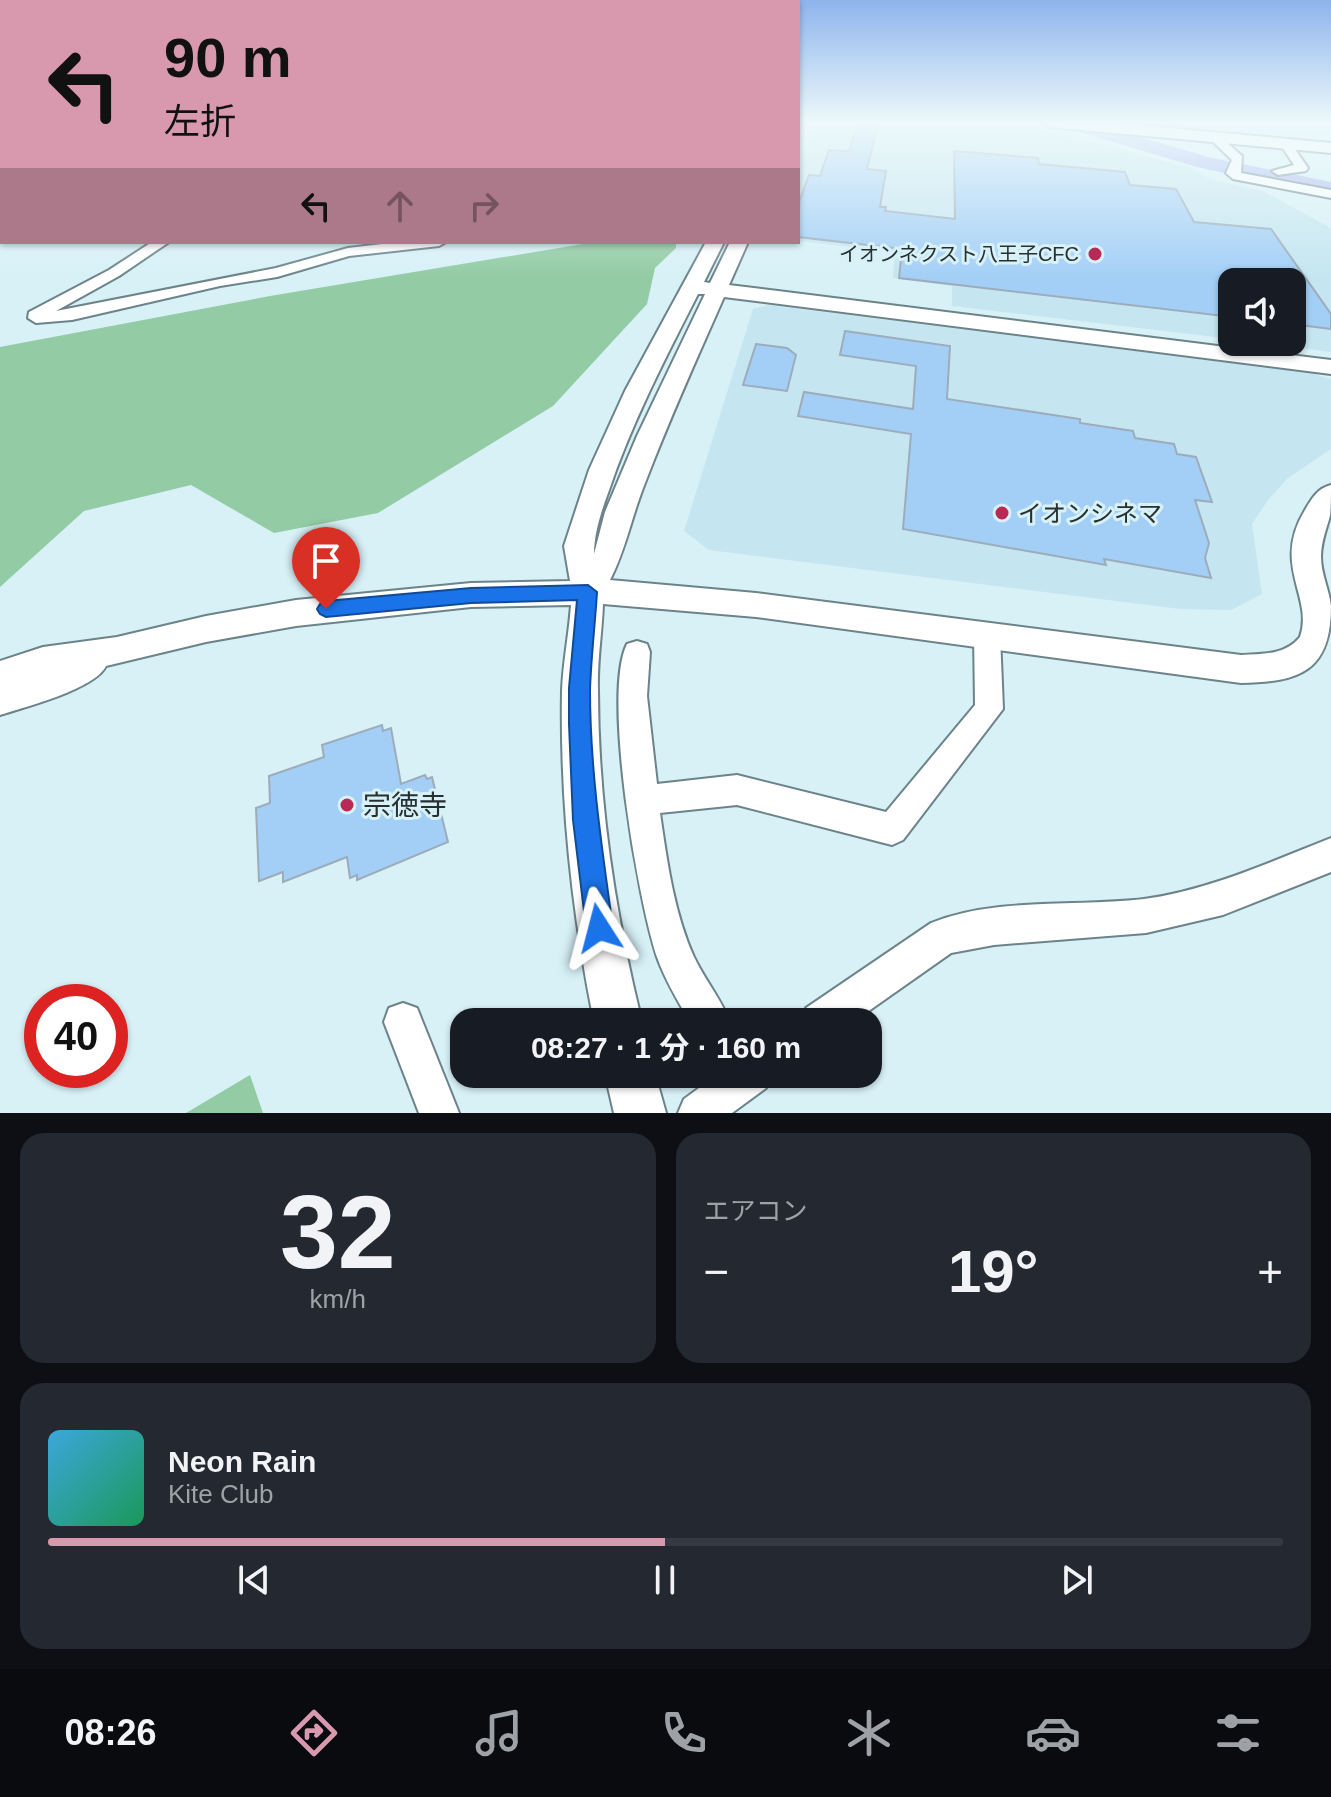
<!DOCTYPE html>
<html lang="ja">
<meta charset="utf-8">
<style>
:root{--surface:#171b24;--page:#242831;--text:#f1f3f6;--muted:#9ea1a6;--line:#363941;--accent:#d898ae}
body{margin:0;font-family:Arial,"Noto Sans JP",sans-serif;background:var(--page);color:var(--text);height:100vh;display:flex;flex-direction:column;font-size:30px;white-space:nowrap}
*{box-sizing:border-box;margin:0}
p{font-size:26px;color:var(--muted)}
.icon{flex:none;width:44px;height:44px;fill:none;stroke:currentColor;stroke-width:2;stroke-linecap:round;stroke-linejoin:round}
.map{position:relative;height:1113px;overflow:hidden}
.panel{display:flex;flex-direction:column;gap:20px;padding:20px;background:#0d0f14;flex:1}
.panel>*{flex:none}
.hud{position:absolute;left:0px;top:0px;width:800px;height:244px;box-shadow:0 2px 6px #0004;background:#d898ae;color:#111;overflow:hidden}
.buttons{position:absolute;left:1218px;top:268px;display:grid;gap:16px}
.buttons a{display:grid;place-items:center;width:88px;height:88px;border-radius:16px;background:var(--surface);box-shadow:0 2px 6px #0004;font-size:40px}
.speed{position:absolute;left:24px;top:984px;display:flex;gap:16px;font-size:40px;font-weight:700;text-align:center}
.speed>*{display:grid;place-content:center;width:104px;height:104px;border-radius:50%;background:var(--surface);box-shadow:0 2px 6px #0004;line-height:1}
.speed .limit{border:12px solid #d22;background:#fff;color:#111}
.pin{position:absolute;display:grid;place-items:center;width:68px;height:68px;color:#fff;margin:-82px -34px;border-radius:50% 50% 50% 0;rotate:-45deg;box-shadow:0 0 8px #0007}
.pin .icon{rotate:45deg}
.me{position:absolute;width:88px;margin:-44px;rotate:351deg;stroke-linejoin:round;filter:drop-shadow(0 0 6px #0008)}
.turn{display:flex;align-items:center;gap:28px;height:168px;padding:0 32px;font-size:36px}
.turn .icon{width:104px;height:104px;stroke-width:2.5}
.turn b{display:block;font-size:56px;line-height:68px}
.lanes{display:flex;align-items:center;height:76px;padding:0 32px;background:#0003;justify-content:center;gap:40px;direction:ltr}
.lanes .off{opacity:.35}
.big{font-size:60px;font-weight:700;line-height:1.1}
.panel .tile{flex:1;display:flex;flex-direction:column;justify-content:center;gap:12px;min-width:0;padding:0 28px;border-radius:24px;background:var(--page)}
.panel .dial{align-items:center;gap:0}
.dial b{font-size:104px;line-height:1}
.song{display:flex;align-items:center;gap:24px}
.cover{width:96px;height:96px;border-radius:12px;background:linear-gradient(135deg,hsl(200 70% 55%),hsl(150 70% 35%))}
.played{height:8px;border-radius:4px;background:linear-gradient(90deg,var(--accent) 50%,var(--line) 50%)}
.keys{display:flex;justify-content:space-around;direction:ltr}
.heat{display:flex;justify-content:space-between;align-items:center;font-size:44px;direction:ltr}
.panel .tiles{flex:1;display:grid;gap:20px;grid-template-columns:1fr 1fr}
.tile:last-child{grid-column:span 2}
.trip{position:absolute;left:450px;top:1008px;width:432px;height:80px;border-radius:24px;background:var(--surface);box-shadow:0 2px 6px #0004;font-weight:700;line-height:80px;text-align:center}
.dock{display:flex;height:128px;justify-content:space-around;align-items:center;background:#090b0e;color:var(--muted)}
.dock .icon{width:56px;height:56px}
.dock .on{color:var(--accent)}
.dock b{font-size:36px;color:var(--text)}
.map>svg:first-child{display:block}
.built{fill:#c5e6f0}
.green{fill:#92cba4}
.lines{fill:none;stroke-linecap:round;stroke-linejoin:round}
.river{fill:#a8b3f1;fill-rule:evenodd}
.building{fill:#a3cff6;stroke:#9cacbb;stroke-width:2}
.minor-casing{stroke:#6c838a;stroke-width:4}
.tertiary-casing{stroke:#6c838a;stroke-width:4}
.secondary-casing{stroke:#6c838a;stroke-width:4}
.minor{fill:#fff;fill-rule:evenodd}
.tertiary{fill:#fff;fill-rule:evenodd}
.secondary{fill:#fff;fill-rule:evenodd}
.route{fill:#1a73e8;stroke:#114b97;stroke-width:2}
.poi-dot{fill:#b92956;stroke:#d7f1f7;stroke-width:3}
.labels{text-anchor:middle;dominant-baseline:central;stroke-width:6;stroke-linejoin:round;paint-order:stroke}
.far-poi-label{font-size:20px;fill:#263033;stroke:#d7f1f7;text-anchor:end}
.poi-label{font-size:24px;fill:#263033;stroke:#d7f1f7;text-anchor:start}
.near-poi-label{font-size:28px;fill:#263033;stroke:#d7f1f7;text-anchor:start}
</style>
<div class="map">
<svg width="1331" height="1113" viewBox="0 0 1331 1113">
<rect width="100%" height="100%" fill="#d7f1f7"/>
<g class="built">
<path d="M 814,122 L 969,122 L 1039,129 L 1192,168 L 1209,179 L 1263,191 L 1331,228 L 1331,352 L 1257,342 L 1292,342 L 1292,282 L 1232,282 L 1232,339 L 952,306 L 952,286 L 893,278 L 895,252 L 798,241 L 798,165 Z"/>
<path d="M 768,305 L 1310,373 L 1331,379 L 1331,449 L 1288,478 L 1268,500 L 1252,524 L 1262,594 L 1231,610 L 1180,609 L 709,550 L 684,531 L 753,309 Z"/>
</g>
<g class="green">
<path d="M 595,242 L 676,242 L 676,248 L 655,268 L 647,304 L 553,406 L 378,513 L 274,533 L 191,485 L 84,511 L 0,587 L 0,347 L 270,296 Z"/>
<path d="M 250,1075 L 263,1113 L 186,1113 Z"/>
</g>
<g class="lines">
<path class="river" d="M 1058,122 L 1089,122 L 1208,157 L 1331,182 L 1331,196 L 1197,167 L 1060,126 Z"/>
</g>
<g class="building">
<path d="M 857,126 L 877,128 L 867,169 L 886,171 L 880,207 L 886,207 L 885,211 L 955,219 L 954,151 L 1038,158 L 1039,164 L 1125,172 L 1130,185 L 1176,189 L 1194,222 L 1271,229 L 1331,314 L 1331,329 L 1292,324 L 1292,282 L 1232,282 L 1232,317 L 899,278 L 902,249 L 798,237 L 798,205 L 809,175 L 820,176 L 829,150 L 849,151 Z"/>
<path d="M 845,331 L 950,346 L 947,399 L 1080,419 L 1080,423 L 1133,431 L 1135,438 L 1174,444 L 1177,454 L 1196,457 L 1212,502 L 1195,500 L 1209,543 L 1205,558 L 1211,578 L 1104,559 L 1106,565 L 903,529 L 911,434 L 798,416 L 804,392 L 913,409 L 916,366 L 840,355 Z"/>
<path d="M 756,344 L 787,348 L 796,355 L 787,391 L 743,385 Z"/>
<path d="M 382,725 L 383,731 L 391,728 L 401,784 L 425,775 L 427,779 L 432,777 L 448,842 L 357,880 L 357,875 L 350,878 L 347,857 L 283,882 L 283,872 L 259,881 L 256,808 L 270,803 L 269,776 L 324,757 L 322,745 Z"/>
</g>
<g class="lines">
<defs>
<g id="minor">
<path d="M 1210,135 L 1218,135 L 1242,156 L 1241,173 L 1331,190 L 1331,198 L 1233,179 L 1226,173 L 1232,160 L 1210,139 Z"/>
<path d="M 1286,141 L 1290,142 L 1308,168 L 1306,171 L 1278,175 L 1272,171 L 1294,165 L 1280,144 Z"/>
<path d="M 152,242 L 169,242 L 119,276 L 56,311 L 276,268 L 348,248 L 399,242 L 446,242 L 439,246 L 349,256 L 277,277 L 220,286 L 72,320 L 36,323 L 28,318 L 29,312 L 109,270 Z"/>
<path d="M 987,624 L 996,627 L 1000,635 L 1003,709 L 903,840 L 892,845 L 737,805 L 660,813 C 667,861 674,913 694,957 C 705,980 721,999 730,1022 L 690,1022 C 678,1001 665,980 657,957 C 638,900 602,694 627,644 L 637,641 L 647,644 L 650,652 L 647,696 L 657,784 L 737,775 L 886,812 L 975,705 L 974,635 L 978,627 Z"/>
<path d="M 1331,838 L 1331,872 L 1223,915 L 1146,933 L 994,945 L 951,953 L 853,1022 L 801,1022 L 806,1008 L 931,923 C 996,897 1076,907 1144,899 C 1209,890 1270,862 1331,838 Z"/>
<path d="M 403,1003 L 417,1008 L 459,1113 L 419,1113 L 384,1022 L 389,1008 Z"/>
<path d="M 718,1074 L 772,1074 L 766,1088 L 732,1113 L 678,1113 L 684,1099 Z"/>
</g>
<g id="tertiary">
<path d="M 706,242 L 724,242 L 704,282 L 710,283 L 730,242 L 748,242 L 729,285 L 1331,360 L 1331,374 L 724,297 C 697,358 669,420 645,483 C 632,515 626,549 610,580 L 756,593 L 1241,655 C 1263,654 1285,655 1300,637 C 1314,597 1271,566 1305,510 C 1312,498 1318,488 1331,485 C 1331,494 1331,507 1330,516 C 1326,530 1321,542 1321,557 C 1321,574 1329,589 1331,606 C 1331,672 1299,682 1241,683 L 756,617 L 603,604 C 602,633 597,661 598,690 C 598,802 615,913 642,1022 L 594,1022 C 572,913 560,802 562,691 C 563,662 569,634 571,605 L 471,607 L 296,626 L 206,642 L 106,666 C 95,689 25,707 0,715 L 0,661 L 43,647 L 117,637 L 206,616 L 296,600 L 471,583 L 570,581 L 564,546 L 589,470 L 625,391 ZM 698,294 L 705,294 L 637,436 L 605,512 L 594,554 C 594,534 601,512 608,493 C 631,424 665,359 698,294 Z"/>
<path d="M 605,1074 L 655,1074 L 666,1113 L 614,1113 Z"/>
</g>
<path id="secondary" d="M 1043,122 L 1105,122 L 1331,143 L 1331,153 L 1050,127 Z"/>
</defs>
<use href="#minor" class="minor-casing"/>
<use href="#tertiary" class="tertiary-casing"/>
<use href="#secondary" class="secondary-casing"/>
<use href="#minor" class="minor"/>
<use href="#tertiary" class="tertiary"/>
<use href="#secondary" class="secondary"/>
</g>
<linearGradient id="sky" x2="0" y2="1"><stop stop-color="#8eb4ec"/><stop offset="0.44" stop-color="#edf9fb"/><stop offset="1" stop-color="#edf9fb" stop-opacity="0"/></linearGradient>
<rect width="1331" height="278" fill="url(#sky)"/>
<path class="route" d="M 588,585 L 597,592 C 595,625 591,658 590,690 C 590,770 602,849 613,928 L 609,938 L 599,942 L 590,938 L 586,928 L 573,820 L 569,724 L 569,688 L 577,600 L 471,603 L 326,617 L 320,614 L 317,609 L 320,604 L 326,601 L 471,588 Z"/>
<g class="poi-dot">
<circle cx="1095" cy="254" r="8"/>
<circle cx="1002" cy="513" r="8"/>
<circle cx="347" cy="805" r="8"/>
</g>
<g class="labels">
<g class="far-poi-label">
<text x="1079" y="254">イオンネクスト八王子CFC</text>
</g>
<g class="poi-label">
<text x="1018" y="513">イオンシネマ</text>
</g>
<g class="near-poi-label">
<text x="363" y="805">宗徳寺</text>
</g>
</g>
</svg>
<div class="buttons">
<a><svg class="icon" aria-label="sound" viewBox="0 0 24 24"><path d="M4 9h4l5-4v14l-5-4H4zM17 9q2 3 0 6"/></svg></a>
</div>
<div class="speed"><div class="limit">40</div></div>
<div class="pin" style="left:326px;top:609px;background:#d93025"><svg class="icon" aria-label="arrive" viewBox="0 0 24 24"><path d="M6 21V4h12l-3 4 3 4H6"/></svg></div>
<svg class="me" style="left:599px;top:928px" viewBox="-20 -20 40 40"><path d="M0-17L14 15 0 8-14 15z" fill="#1a73e8" stroke="#fff" stroke-width="4"/></svg>
<div class="trip">08:27 · 1 分 · 160 m</div>
<div class="hud">
<div class="turn"><svg class="icon" aria-label="left" viewBox="0 0 24 24"><path d="M17 20v-9H6M10 6l-5 5 5 5"/></svg><div><b>90 m</b>左折</div></div>
<div class="lanes"><svg class="icon" aria-label="left" viewBox="0 0 24 24"><path d="M17 20v-9H6M10 6l-5 5 5 5"/></svg><svg class="icon off" aria-label="ahead" viewBox="0 0 24 24"><path d="M12 20V5M6 11l6-6 6 6"/></svg><svg class="icon off" aria-label="right" viewBox="0 0 24 24"><path d="M7 20v-9h11M14 6l5 5-5 5"/></svg></div>
</div>
</div>
<section class="panel">
<div class="tiles">
<div class="tile dial"><b>32</b><p>km/h</p></div>
<div class="tile"><p>エアコン</p>
<div class="heat"><a>−</a><b class="big">19°</b><a>+</a></div>
</div>
<div class="tile">
<div class="song"><i class="cover"></i><div><b>Neon Rain</b><p>Kite Club</p></div></div>
<div class="played"></div>
<div class="keys"><svg class="icon" aria-label="previous" viewBox="0 0 24 24"><path d="M18 5L8 12l10 7zM5 5v14"/></svg><svg class="icon" aria-label="pause" viewBox="0 0 24 24"><path d="M8 5v14M16 5v14"/></svg><svg class="icon" aria-label="next" viewBox="0 0 24 24"><path d="M6 5l10 7-10 7zM19 5v14"/></svg></div>
</div>
</div>
</section>
<nav class="dock">
<b>08:26</b>
<svg class="icon on" aria-label="directions" viewBox="0 0 24 24"><path d="M12 3l9 9-9 9-9-9zM9 14v-3h6M13 9l2 2-2 2"/></svg>
<svg class="icon" aria-label="music" viewBox="0 0 24 24"><path d="M9 18V5l10-2v13"/><circle cx="6" cy="18" r="3"/><circle cx="16" cy="16" r="3"/></svg>
<svg class="icon" aria-label="phone" viewBox="0 0 24 24"><path d="M5 4h4l2 5-3 2q2 4 5 5l2-3 5 2v4C11 20 4 13 5 4z"/></svg>
<svg class="icon" aria-label="climate" viewBox="0 0 24 24"><path d="M12 3v18M4 7l16 10M4 17L20 7"/></svg>
<svg class="icon" aria-label="car" viewBox="0 0 24 24"><path d="M5 17H2v-5l4-1 3-4h7l3 4 3 1v5h-3M9 17h6M6 11h13"/><circle cx="7" cy="17" r="2"/><circle cx="17" cy="17" r="2"/></svg>
<svg class="icon" aria-label="filters" viewBox="0 0 24 24"><path d="M4 7h16M4 17h16"/><circle cx="9" cy="7" r="2"/><circle cx="15" cy="17" r="2"/></svg>
</nav>
